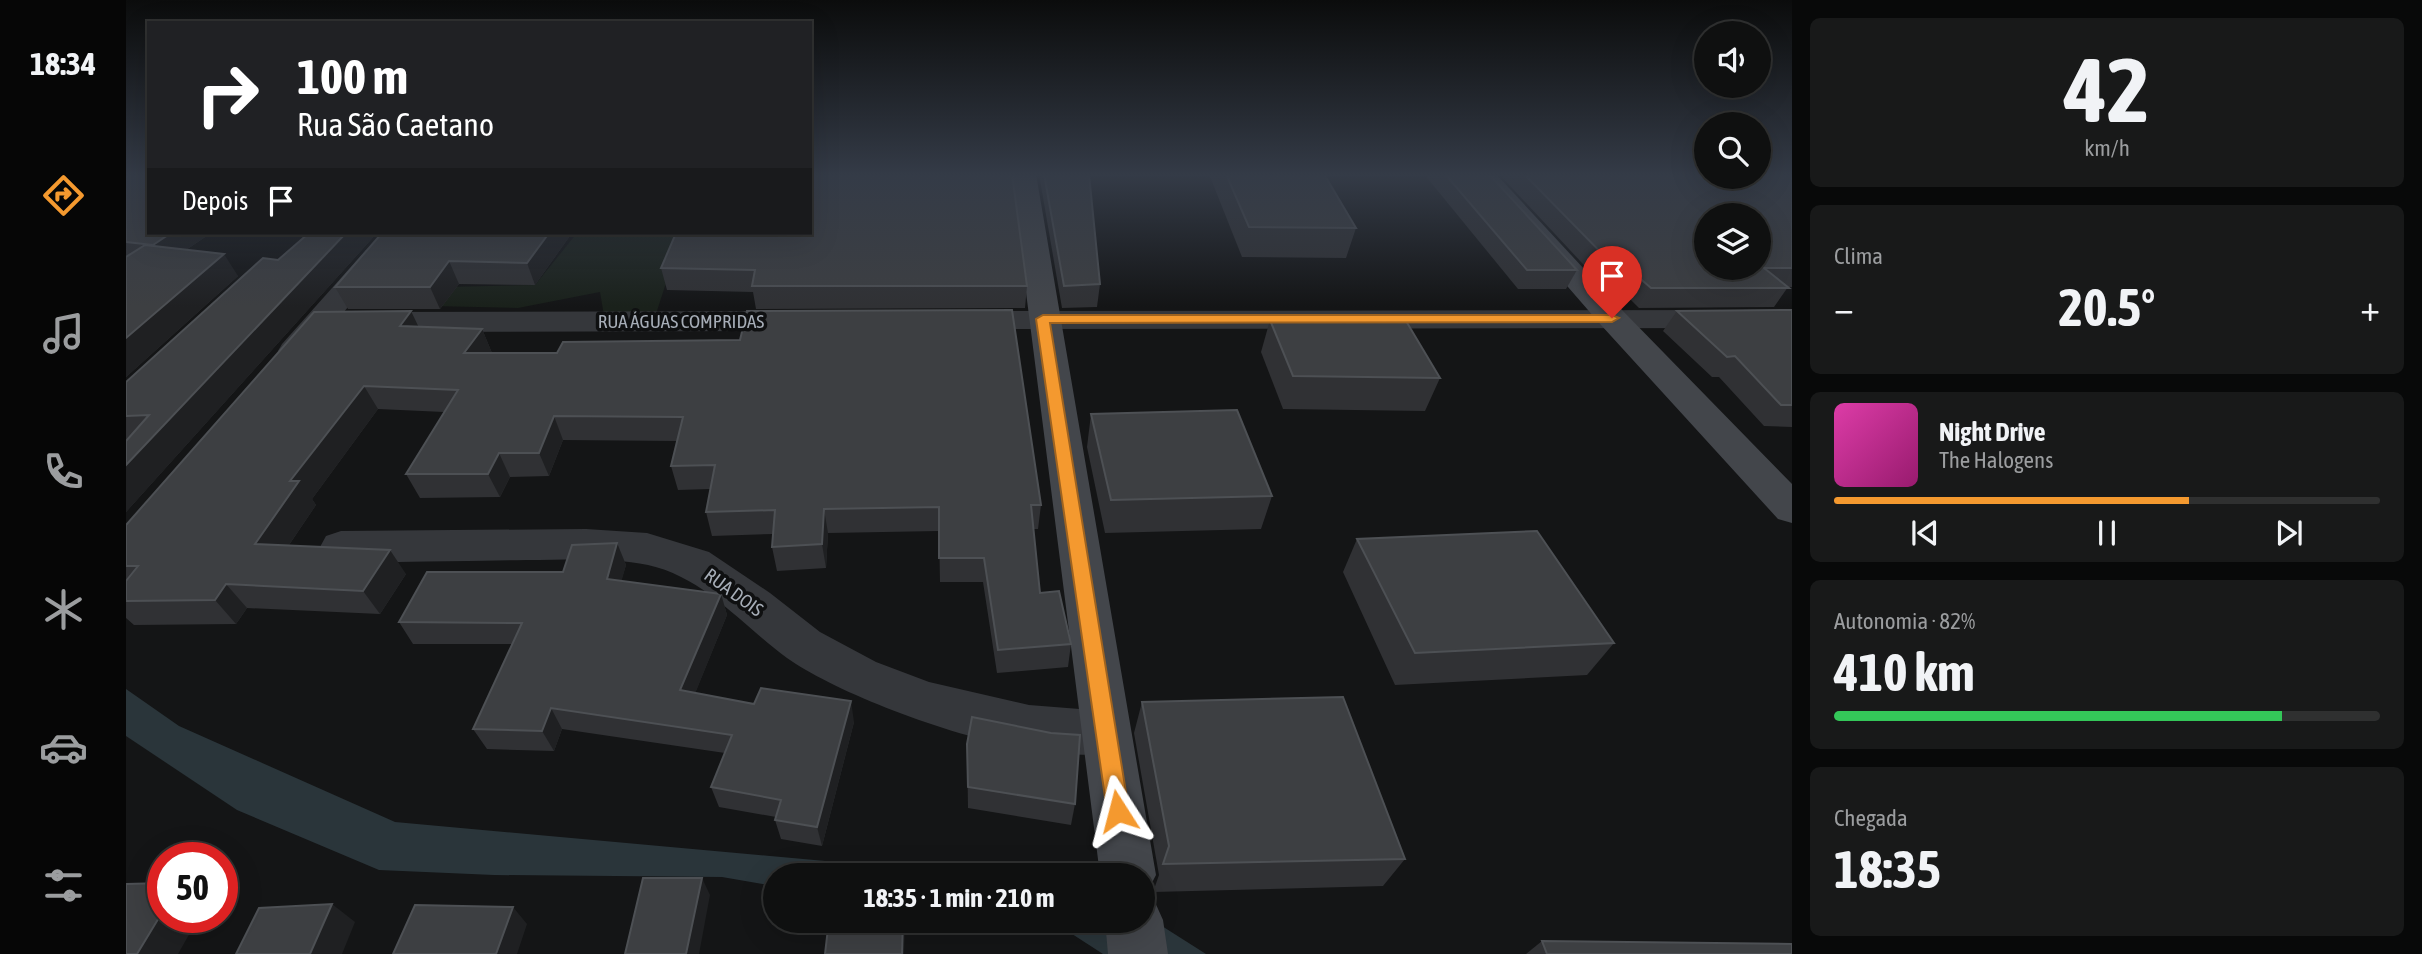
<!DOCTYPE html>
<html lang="pt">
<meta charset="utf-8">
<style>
:root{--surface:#0f1010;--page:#181919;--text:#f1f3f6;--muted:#9b9d9f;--line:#2f3030;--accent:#f4992f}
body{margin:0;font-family:"Asap Condensed",sans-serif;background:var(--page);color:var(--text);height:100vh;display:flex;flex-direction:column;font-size:26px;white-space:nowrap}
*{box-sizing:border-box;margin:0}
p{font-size:23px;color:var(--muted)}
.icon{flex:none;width:38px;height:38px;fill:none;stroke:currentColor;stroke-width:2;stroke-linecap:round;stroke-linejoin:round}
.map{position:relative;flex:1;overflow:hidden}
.details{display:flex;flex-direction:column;gap:18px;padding:18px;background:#080909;width:630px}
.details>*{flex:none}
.top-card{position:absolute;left:21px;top:21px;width:665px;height:214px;border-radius:0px;box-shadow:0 7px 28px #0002,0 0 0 2px var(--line);background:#202124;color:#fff;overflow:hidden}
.tools{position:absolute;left:1568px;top:21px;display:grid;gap:14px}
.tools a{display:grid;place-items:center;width:77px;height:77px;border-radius:50%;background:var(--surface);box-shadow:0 7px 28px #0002,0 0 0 2px var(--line);font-size:35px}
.speed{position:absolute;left:21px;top:842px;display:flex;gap:14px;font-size:35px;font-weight:700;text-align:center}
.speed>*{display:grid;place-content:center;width:91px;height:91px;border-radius:50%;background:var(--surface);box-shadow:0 7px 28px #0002,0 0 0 2px var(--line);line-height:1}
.speed .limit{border:10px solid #d22;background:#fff;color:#111}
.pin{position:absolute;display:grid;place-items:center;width:60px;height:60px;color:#fff;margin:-72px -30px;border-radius:50% 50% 50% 0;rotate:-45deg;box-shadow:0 0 7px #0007}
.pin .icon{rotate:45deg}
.me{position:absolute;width:77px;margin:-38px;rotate:351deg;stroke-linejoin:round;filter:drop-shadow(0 0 5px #0008)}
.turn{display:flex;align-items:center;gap:24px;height:147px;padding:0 35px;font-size:32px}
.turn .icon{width:91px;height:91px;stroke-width:2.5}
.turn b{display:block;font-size:49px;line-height:60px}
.then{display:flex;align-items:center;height:66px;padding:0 35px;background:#0003;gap:14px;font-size:26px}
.big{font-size:52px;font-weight:700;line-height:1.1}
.details .widget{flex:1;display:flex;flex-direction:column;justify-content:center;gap:10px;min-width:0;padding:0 24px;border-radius:10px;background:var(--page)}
.details .dial{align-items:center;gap:0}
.dial b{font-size:91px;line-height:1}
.song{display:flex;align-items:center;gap:21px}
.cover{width:84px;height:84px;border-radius:10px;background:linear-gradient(135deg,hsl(320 70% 55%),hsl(320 70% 35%))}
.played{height:7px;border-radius:4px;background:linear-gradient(90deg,var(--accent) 65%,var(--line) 65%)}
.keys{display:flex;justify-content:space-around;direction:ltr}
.heat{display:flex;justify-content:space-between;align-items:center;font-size:38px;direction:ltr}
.charge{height:10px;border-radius:5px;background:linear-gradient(90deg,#34c759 82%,var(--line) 0)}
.trip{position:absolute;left:637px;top:863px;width:392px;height:70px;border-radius:35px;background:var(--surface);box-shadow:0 7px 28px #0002,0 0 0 2px var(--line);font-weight:700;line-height:70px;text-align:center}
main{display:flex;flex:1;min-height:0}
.tab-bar{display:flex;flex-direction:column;width:126px;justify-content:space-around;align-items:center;background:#060606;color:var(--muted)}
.tab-bar .icon{width:49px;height:49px}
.tab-bar .active{color:var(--accent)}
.tab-bar b{font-size:32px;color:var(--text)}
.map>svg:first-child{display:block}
.green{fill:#1a211b}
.water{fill:#2a353a}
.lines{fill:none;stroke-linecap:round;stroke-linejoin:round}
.minor{fill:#35373b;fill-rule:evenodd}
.secondary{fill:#43464b;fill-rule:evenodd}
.wall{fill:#303134}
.shaded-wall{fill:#1f2022}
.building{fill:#3d3f42;stroke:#4d5054;stroke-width:2;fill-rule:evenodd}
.route{fill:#f4992f;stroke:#9f631f;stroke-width:2}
.labels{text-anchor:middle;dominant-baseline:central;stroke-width:7;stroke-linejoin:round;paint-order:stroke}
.street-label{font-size:19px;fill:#a6adb7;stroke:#0f1011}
</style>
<main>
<nav class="tab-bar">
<b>18:34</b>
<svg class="icon active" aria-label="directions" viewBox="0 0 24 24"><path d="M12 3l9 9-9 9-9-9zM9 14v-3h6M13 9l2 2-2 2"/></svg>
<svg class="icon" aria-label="music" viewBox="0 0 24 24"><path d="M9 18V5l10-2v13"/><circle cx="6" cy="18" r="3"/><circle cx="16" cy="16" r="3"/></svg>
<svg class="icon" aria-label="phone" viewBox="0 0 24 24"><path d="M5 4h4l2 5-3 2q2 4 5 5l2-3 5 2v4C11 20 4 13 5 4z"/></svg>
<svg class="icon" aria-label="climate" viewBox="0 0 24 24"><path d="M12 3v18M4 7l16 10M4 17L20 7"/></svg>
<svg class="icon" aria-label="car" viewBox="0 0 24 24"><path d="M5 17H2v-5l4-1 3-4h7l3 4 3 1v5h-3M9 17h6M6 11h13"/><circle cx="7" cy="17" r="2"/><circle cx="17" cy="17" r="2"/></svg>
<svg class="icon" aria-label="filters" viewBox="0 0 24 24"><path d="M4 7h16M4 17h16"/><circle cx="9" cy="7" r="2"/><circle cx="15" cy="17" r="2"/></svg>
</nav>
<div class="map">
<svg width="1666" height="954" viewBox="0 0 1666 954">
<rect width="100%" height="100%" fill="#141516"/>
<path class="green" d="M 451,233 L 556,233 L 531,311 L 478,316 L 474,292 L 392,308 L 260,305 L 273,288 L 409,285 Z"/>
<g class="water">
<path d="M 0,689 L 53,726 L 269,822 L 853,875 L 649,875 L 649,886 L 596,877 L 368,875 L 253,870 L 111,810 L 0,736 Z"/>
<path d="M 1017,914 L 1080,954 L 977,954 L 943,932 L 869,921 L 1017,920 Z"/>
</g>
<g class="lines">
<g class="minor">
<path d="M 250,247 L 260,250 L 264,256 L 180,358 L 168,361 L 156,358 L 152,351 L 156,344 L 240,250 Z"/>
<path d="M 1666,310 L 1666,328 L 836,329 L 825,327 L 820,320 L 825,313 L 836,311 Z"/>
<path d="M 671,311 L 682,314 L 687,321 L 682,328 L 671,331 L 238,332 L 227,329 L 222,322 L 227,315 L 238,312 Z"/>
<path d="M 460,529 L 521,533 L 583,552 L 644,593 L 694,632 L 750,662 L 803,682 L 903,705 L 979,711 L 997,717 L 1004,733 L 997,749 C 924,776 724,703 661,658 C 617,626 578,577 522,565 C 483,557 440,560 400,560 C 339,561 277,562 215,563 L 200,558 L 194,547 L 200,536 L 215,531 Z"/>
</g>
<g class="secondary">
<path d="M 885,174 L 910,174 L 1030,875 L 1019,896 L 1028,900 L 1037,920 L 1042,954 L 982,954 L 979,920 L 1017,920 L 1017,875 L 974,875 Z"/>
<path d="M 1344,174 L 1370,174 L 1497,311 L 1666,484 L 1666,523 L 1652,519 L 1475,325 Z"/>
</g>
</g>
<g class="wall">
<path d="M 0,174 L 23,233 L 85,233 L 60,250 L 112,276 L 0,377 Z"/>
<path d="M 913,174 L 963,174 L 974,284 L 971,307 L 936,308 Z"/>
<path d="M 1083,174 L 1198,174 L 1230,228 L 1220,258 L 1116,257 Z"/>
<path d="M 1298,174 L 1363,174 L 1451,270 L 1440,289 L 1392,289 Z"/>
<path d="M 1373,174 L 1666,174 L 1666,287 L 1662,287 L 1648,307 L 1513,308 L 1498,293 L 1484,293 Z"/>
<path d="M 183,233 L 251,233 L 0,512 L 0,382 L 152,260 Z"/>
<path d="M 446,233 L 409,285 L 333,284 L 314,309 L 222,309 L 209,287 Z"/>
<path d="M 550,233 L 901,286 L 899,308 L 630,309 L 627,292 L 541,290 L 535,268 Z"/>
<path d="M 1666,310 L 1666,427 L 1638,426 L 1593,377 L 1586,377 L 1537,331 L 1551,311 Z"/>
<path d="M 1144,320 L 1314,378 L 1299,411 L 1157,409 L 1135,352 Z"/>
<path d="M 292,327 L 356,329 L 366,353 L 915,505 L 912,529 L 907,529 L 914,593 L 945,644 L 942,667 L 871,673 L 857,582 L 814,582 L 813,531 L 702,533 L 700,568 L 651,571 L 646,547 L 647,534 L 586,536 L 580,512 L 584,489 L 552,490 L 545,466 L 551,441 L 437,440 L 423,476 L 384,477 L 374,497 L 294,498 L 280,474 L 318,412 L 252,409 L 186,499 L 190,505 L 163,545 L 280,574 L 254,614 L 121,608 L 110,624 L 8,625 L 0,618 L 0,525 Z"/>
<path d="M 965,414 L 1146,496 L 1135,529 L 979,533 L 961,447 Z"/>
<path d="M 1231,539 L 1488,643 L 1461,675 L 1269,685 L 1217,572 Z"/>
<path d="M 491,543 L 500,565 L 495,581 L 595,594 L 601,615 L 569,693 L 728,722 L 696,846 L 655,839 L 649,820 L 650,817 L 593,807 L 585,787 L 599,753 L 436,729 L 428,751 L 361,749 L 347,729 L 387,644 L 287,644 L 273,622 L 437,572 Z"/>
<path d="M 1016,702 L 1279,859 L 1257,886 L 1027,892 L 1033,875 L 1008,733 Z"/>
<path d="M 841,744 L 949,804 L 945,825 L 842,808 Z"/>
<path d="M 1416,941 L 1666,954 L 1400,954 Z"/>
</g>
<g class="shaded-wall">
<path d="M 45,233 L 85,233 L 39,264 L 27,245 Z"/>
<path d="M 220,233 L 251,233 L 0,512 L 0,465 Z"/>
<path d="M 423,233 L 446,233 L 409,285 L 401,263 Z"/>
<path d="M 98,254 L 112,276 L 0,377 L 0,338 Z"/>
<path d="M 323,261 L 333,284 L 314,309 L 304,287 Z"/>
<path d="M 285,311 L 296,334 L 274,326 Z"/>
<path d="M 356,329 L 366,353 L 338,353 Z"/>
<path d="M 238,386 L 252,409 L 186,499 L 190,505 L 148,567 L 129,544 L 164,481 Z"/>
<path d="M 428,416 L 437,440 L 423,476 L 413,453 Z"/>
<path d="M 373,453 L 384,477 L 374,497 L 362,474 Z"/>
<path d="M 698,509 L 702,533 L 700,568 L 696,544 Z"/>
<path d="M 491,543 L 500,565 L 490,601 L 481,579 Z"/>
<path d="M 264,550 L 280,574 L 254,614 L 237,591 Z"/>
<path d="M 100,584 L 121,608 L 110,624 L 89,600 Z"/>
<path d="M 595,594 L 601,615 L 562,711 L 554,690 Z"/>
<path d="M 725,701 L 728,722 L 696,846 L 691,827 Z"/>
<path d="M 425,708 L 436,729 L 428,751 L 416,731 Z"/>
<path d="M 576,878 L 584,895 L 573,954 L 560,954 Z"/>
<path d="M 206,904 L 229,922 L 216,954 L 184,954 Z"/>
<path d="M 387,907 L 401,924 L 391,954 L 370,954 Z"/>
<path d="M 37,911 L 37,917 L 73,917 L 52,954 L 11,954 Z"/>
<path d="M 777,920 L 779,920 L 779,923 L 778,954 L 776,954 Z"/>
</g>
<g class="building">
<path d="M 0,174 L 23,174 L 23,233 L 45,233 L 27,245 L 0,242 Z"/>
<path d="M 684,174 L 886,174 L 901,286 L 626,286 L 629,270 L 535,268 L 550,233 L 684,233 Z"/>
<path d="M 918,174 L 963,174 L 974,284 L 938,286 Z"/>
<path d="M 1100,174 L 1198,174 L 1230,228 L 1123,227 Z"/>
<path d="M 1319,174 L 1363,174 L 1451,270 L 1401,270 Z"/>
<path d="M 1398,174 L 1580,174 L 1580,177 L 1633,177 L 1633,174 L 1666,174 L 1666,268 L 1638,268 L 1663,288 L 1525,288 L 1509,274 L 1496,274 ZM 1580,215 L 1633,215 L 1633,268 L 1580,268 Z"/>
<path d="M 183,233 L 220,233 L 0,465 L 0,441 L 23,415 L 0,416 L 0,382 L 137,258 L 152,260 Z"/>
<path d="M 256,233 L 423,233 L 401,263 L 323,261 L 304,287 L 209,287 Z"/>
<path d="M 19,245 L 98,254 L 0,338 L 0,257 Z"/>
<path d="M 886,310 L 915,505 L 905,505 L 914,593 L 933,591 L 945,644 L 872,650 L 858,558 L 813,558 L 813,507 L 698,509 L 696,544 L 646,547 L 649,510 L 580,512 L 589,465 L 545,466 L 557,417 L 428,416 L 413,453 L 373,453 L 362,474 L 280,474 L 332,390 L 238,386 L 164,481 L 173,481 L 129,544 L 264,550 L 237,591 L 100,584 L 89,600 L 0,601 L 0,581 L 12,566 L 0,566 L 0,525 L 188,312 L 285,311 L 274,326 L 356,329 L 338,353 L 431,353 L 437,342 L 614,340 L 621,311 Z"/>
<path d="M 1666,310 L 1666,405 L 1655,405 L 1609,356 L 1601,357 L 1551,311 Z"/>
<path d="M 1144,320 L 1280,321 L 1314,378 L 1167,376 Z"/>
<path d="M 1111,410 L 1146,496 L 985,500 L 965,414 Z"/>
<path d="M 1411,531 L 1488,643 L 1289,653 L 1231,539 Z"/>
<path d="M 491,543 L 481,579 L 595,594 L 554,690 L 628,704 L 635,688 L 725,701 L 691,827 L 649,820 L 655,800 L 585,787 L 606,735 L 425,708 L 416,731 L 347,729 L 396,623 L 273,622 L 301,572 L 437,572 L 446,545 Z"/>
<path d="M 1217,697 L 1279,859 L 1037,864 L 1043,846 L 1016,702 Z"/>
<path d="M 846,717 L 925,733 L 954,735 L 949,804 L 842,787 L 841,744 Z"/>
<path d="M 517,878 L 576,878 L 560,954 L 499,954 Z"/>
<path d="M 37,883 L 37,911 L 11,954 L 0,954 L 0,884 Z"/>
<path d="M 206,904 L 184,954 L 110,954 L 133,908 Z"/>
<path d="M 289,905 L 387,907 L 370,954 L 267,954 Z"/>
<path d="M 703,920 L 777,920 L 776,954 L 699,954 Z"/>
<path d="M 1416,941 L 1666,944 L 1666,954 L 1421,954 Z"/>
</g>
<linearGradient id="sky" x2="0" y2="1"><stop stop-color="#0b0c0c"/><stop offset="0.57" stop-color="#343b47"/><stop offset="1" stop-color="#343b47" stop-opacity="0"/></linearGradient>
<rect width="1666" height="307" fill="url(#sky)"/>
<path class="route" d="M 917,315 L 1486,315 L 1493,318 L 1486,322 L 924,323 L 1003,811 L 999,819 L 992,822 L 984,819 L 981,811 L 910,319 Z"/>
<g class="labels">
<g class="street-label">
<text x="555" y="321">RUA ÁGUAS COMPRIDAS</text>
<text transform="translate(608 592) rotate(36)">RUA DOIS</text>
</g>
</g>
</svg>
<div class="tools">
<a><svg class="icon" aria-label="sound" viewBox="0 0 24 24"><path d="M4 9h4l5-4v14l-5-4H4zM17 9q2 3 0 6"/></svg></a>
<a><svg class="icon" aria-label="search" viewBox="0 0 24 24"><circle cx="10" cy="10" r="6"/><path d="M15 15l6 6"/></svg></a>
<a><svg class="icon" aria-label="layers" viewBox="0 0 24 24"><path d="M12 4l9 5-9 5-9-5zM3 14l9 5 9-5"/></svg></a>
</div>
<div class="speed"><div class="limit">50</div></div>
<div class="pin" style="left:1486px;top:318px;background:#d93025"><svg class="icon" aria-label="arrive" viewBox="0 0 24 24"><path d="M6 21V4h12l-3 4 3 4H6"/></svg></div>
<svg class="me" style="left:992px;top:811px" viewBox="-20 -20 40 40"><path d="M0-17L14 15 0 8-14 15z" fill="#f4992f" stroke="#fff" stroke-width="4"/></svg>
<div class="trip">18:35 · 1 min · 210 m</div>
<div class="top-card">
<div class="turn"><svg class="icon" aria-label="right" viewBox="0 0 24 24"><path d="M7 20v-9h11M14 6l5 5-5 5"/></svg><div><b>100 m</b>Rua São Caetano</div></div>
<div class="then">Depois<svg class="icon" aria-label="arrive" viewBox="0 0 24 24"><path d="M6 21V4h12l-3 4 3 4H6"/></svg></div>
</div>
</div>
<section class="details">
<div class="widget dial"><b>42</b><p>km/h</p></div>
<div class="widget"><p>Clima</p>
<div class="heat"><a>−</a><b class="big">20.5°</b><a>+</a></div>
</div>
<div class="widget">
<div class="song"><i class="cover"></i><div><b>Night Drive</b><p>The Halogens</p></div></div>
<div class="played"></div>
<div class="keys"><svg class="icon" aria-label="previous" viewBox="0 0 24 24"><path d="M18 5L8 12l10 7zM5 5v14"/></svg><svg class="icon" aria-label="pause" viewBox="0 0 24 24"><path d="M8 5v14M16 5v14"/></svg><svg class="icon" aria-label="next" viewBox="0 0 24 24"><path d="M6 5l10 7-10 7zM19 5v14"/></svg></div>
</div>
<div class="widget"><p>Autonomia · 82%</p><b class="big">410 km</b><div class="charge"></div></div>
<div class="widget"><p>Chegada</p><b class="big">18:35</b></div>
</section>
</main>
